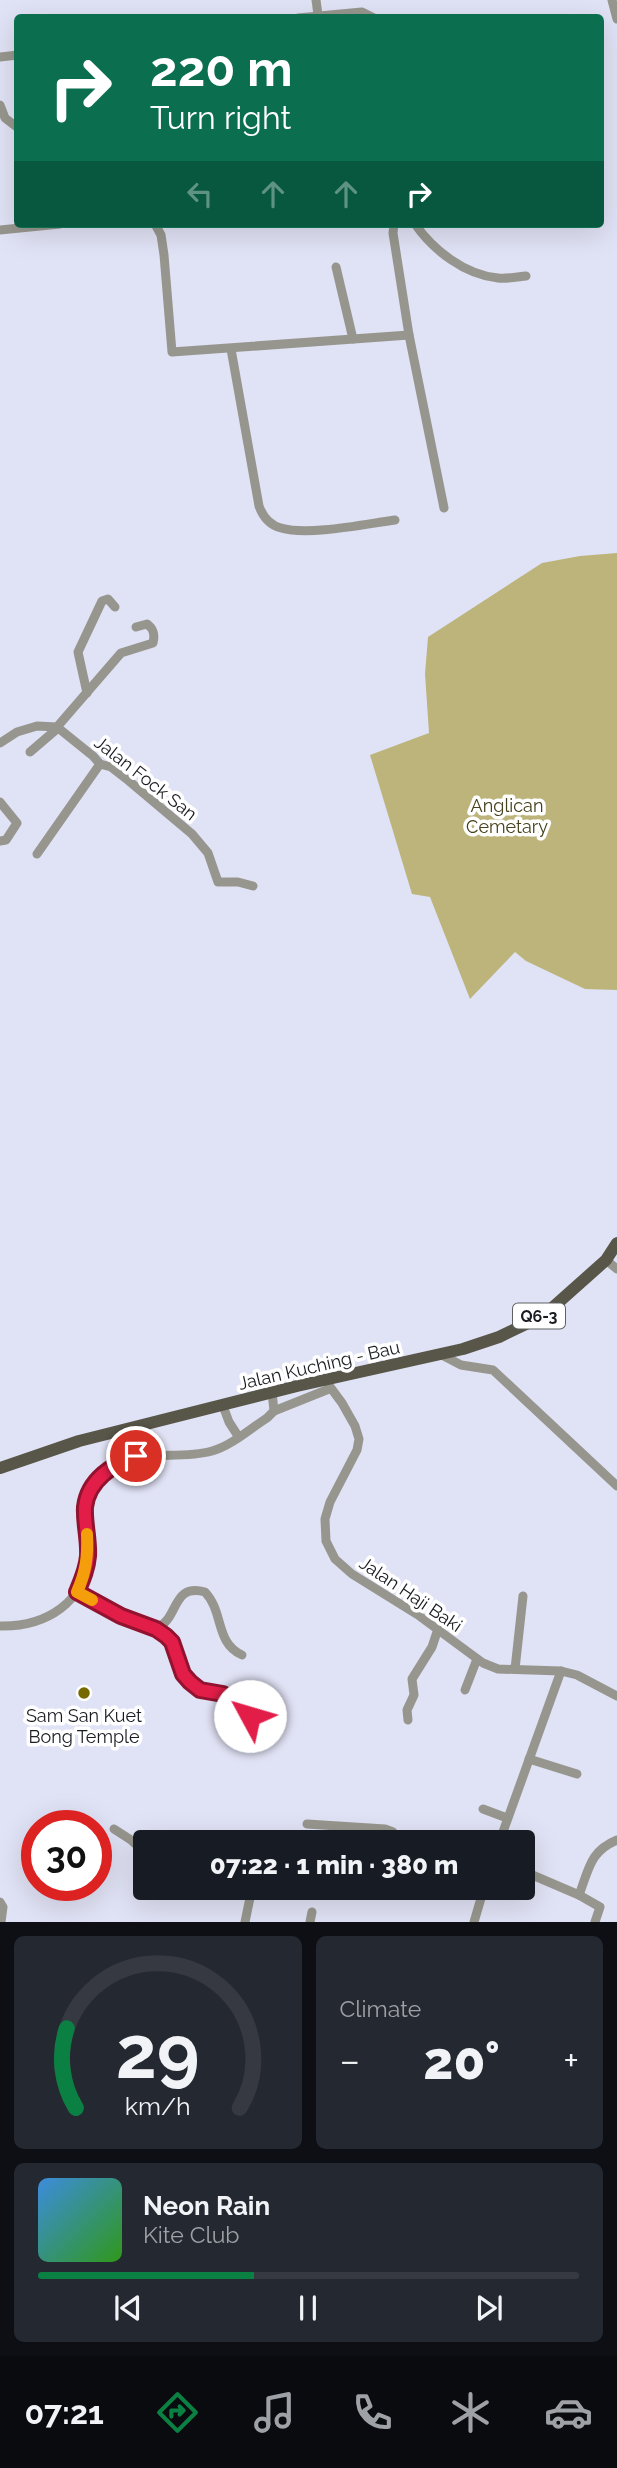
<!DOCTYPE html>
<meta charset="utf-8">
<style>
:root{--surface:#171b24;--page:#242831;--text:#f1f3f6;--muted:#9ea1a6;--line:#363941;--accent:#0b8043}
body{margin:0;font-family:Raleway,sans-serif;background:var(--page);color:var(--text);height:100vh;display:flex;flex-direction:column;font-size:26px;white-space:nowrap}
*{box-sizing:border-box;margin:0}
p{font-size:23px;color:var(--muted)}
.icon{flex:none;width:38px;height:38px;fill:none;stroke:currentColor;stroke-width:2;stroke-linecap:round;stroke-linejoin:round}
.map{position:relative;height:1922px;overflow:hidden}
.sheet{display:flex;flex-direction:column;gap:14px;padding:14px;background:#0d0f14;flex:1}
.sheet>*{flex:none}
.top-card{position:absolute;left:14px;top:14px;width:590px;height:214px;border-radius:7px;box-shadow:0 7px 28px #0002;background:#0b6e4f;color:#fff;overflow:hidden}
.speed{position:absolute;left:21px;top:1810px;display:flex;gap:14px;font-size:35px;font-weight:700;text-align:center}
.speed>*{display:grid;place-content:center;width:91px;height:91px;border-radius:50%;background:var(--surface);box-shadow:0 7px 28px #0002;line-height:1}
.speed .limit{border:10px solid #d22;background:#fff;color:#111}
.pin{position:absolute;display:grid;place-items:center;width:60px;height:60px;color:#fff;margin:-30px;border:4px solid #fff;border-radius:50%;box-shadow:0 2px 7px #0007}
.me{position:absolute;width:77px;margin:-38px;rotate:309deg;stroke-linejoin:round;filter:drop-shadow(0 0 5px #0008)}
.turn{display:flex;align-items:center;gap:24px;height:147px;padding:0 21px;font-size:32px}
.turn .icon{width:91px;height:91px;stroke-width:2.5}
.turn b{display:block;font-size:49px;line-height:60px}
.lanes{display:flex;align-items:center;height:66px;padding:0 21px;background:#0003;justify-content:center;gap:35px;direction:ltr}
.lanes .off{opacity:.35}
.big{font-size:52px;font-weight:800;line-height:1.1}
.sheet .card{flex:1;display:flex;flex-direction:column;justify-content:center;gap:10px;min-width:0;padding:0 24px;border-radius:10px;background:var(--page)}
.sheet .dial{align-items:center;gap:0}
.dial svg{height:182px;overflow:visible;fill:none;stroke:var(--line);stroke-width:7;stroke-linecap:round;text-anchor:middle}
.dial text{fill:var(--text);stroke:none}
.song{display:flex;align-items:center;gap:21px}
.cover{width:84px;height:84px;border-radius:10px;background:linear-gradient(135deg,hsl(210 70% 55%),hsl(110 70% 35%))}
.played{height:7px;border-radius:4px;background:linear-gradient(90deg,var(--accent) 40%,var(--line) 40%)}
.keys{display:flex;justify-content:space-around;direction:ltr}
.heat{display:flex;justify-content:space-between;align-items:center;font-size:38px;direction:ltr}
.sheet .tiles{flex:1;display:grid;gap:14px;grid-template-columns:1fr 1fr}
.card:last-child{grid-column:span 2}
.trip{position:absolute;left:133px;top:1830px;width:402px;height:70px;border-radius:7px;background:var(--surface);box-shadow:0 7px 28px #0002;font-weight:800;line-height:70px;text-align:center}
.dock{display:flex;height:112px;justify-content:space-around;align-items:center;background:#090b0e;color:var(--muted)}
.dock .icon{width:49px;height:49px}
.dock .selected{color:var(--accent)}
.dock b{font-size:32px;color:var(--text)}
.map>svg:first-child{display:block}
.green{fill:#bdb47b}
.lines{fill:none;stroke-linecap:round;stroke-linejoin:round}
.minor{stroke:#97968e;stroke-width:9}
.major{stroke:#585648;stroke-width:12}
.route-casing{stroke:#92132f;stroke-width:18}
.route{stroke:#e11d48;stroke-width:12}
.slow{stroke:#f59e0b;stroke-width:12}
.poi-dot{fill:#766900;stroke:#fff;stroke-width:2.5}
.labels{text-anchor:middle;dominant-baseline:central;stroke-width:7;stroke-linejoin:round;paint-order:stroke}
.shield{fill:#fff;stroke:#5f6064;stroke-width:2}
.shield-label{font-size:16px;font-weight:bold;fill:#1b1c22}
.street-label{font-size:18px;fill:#1b1c22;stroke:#fff}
.park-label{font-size:18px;fill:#46401b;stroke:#fff}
.poi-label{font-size:18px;fill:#1b1c22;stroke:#fff}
</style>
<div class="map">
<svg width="617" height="1922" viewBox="0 0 617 1922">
<rect width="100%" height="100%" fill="#e0e2f5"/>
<path class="green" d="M 617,553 L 617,990 L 585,989 L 526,961 L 515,952 L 470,999 L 430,897 L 412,894 L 370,755 L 429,733 L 425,674 L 428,637 L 542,563 L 580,556 Z"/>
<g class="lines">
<g class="minor">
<path d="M 316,0 L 318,15"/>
<path d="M 612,0 L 617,19"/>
<path d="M 298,18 L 362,12 L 374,18"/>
<path d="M 0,57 L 18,55"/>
<path d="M 0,105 L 5,118 L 18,128"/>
<path d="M 155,224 L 161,235 L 164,255 L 172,352 L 409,335"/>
<path d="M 394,224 L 393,233 L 409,335 L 444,508"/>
<path d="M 415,224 C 433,250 465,275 498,278 C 507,279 517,277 526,276"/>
<path d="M 0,230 L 60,224"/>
<path d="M 336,267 L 353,339"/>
<path d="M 231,349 L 259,506 C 263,517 269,525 281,528 C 309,536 365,524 395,520"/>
<path d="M 87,693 L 78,652 L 102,601 L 108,599 L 115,607"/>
<path d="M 57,727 L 121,653 L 153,643 C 155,635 154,629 147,624 L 136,627"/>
<path d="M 0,743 L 17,732 L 37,726 L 57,727 L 93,756 L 100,764 L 111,767 L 129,781 L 192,834 L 208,853 L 218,882 L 238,882 L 253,886"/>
<path d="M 30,752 L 58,728"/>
<path d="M 0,802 L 17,823 L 6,840 L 0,841"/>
<path d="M 37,854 L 100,764"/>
<path d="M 606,1260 L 617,1269"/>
<path d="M 440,1354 L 461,1365 L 493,1370 L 617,1486"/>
<path d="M 325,1380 L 342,1403 L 355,1426 L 359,1439 L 357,1450 L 330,1502 L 325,1519 L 326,1541 L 335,1559 L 352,1574 L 418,1615 L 483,1663 L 498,1669 L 561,1671 L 577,1675 L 617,1696"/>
<path d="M 223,1406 L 229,1422 L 238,1436"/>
<path d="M 274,1411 L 329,1389"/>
<path d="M 77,1592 L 121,1616 L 156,1629 L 166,1636 L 171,1642 L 183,1674 L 190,1682 L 200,1690 L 223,1694 L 245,1715 L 256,1714"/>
<path d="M 0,1626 C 45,1627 87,1603 88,1553 C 88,1530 80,1505 94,1485 C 125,1440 170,1463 212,1451 C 231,1446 251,1428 267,1418 L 274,1411 L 272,1392"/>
<path d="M 156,1629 C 180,1618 171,1583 205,1592 C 224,1612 215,1643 242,1655"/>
<path d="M 515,1669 L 523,1596"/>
<path d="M 465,1690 L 477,1659"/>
<path d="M 408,1720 L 407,1710 L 414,1695 L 412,1679 L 432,1647 L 438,1629"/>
<path d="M 529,1759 L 577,1774"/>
<path d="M 483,1809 L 507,1818"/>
<path d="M 307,1824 L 385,1829 L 393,1832 L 398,1843"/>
<path d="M 114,1829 L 131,1840 L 145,1853"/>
<path d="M 499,1843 L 561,1671"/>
<path d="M 523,1871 L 579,1895 L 600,1907 L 595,1922"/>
<path d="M 166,1888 L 171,1893 L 203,1888"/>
<path d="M 470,1888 L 483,1894"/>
<path d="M 579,1895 C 589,1869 590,1851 617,1840"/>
<path d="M 0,1902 L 3,1907 L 1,1922"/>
<path d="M 245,1922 L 252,1888"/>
<path d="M 310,1922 L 312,1912"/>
<path d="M 474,1922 L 484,1888"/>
</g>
<path class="major" d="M 0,1468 L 79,1441 L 297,1386 L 463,1349 L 499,1337 L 532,1321 L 551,1309 L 606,1260 L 617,1243"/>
</g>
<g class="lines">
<defs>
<path id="route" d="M 136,1456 C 113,1464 88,1480 85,1507 C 84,1523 89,1539 88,1556 C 87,1569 82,1580 77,1592 L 121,1616 L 156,1629 L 166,1636 L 172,1642 L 183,1674 L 190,1682 L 200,1690 L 223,1694 L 245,1715 L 250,1716"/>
</defs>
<use href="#route" class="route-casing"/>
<use href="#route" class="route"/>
<path class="slow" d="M 87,1534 C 88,1556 86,1572 77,1592 L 92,1600"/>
</g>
<circle class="poi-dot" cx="84" cy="1693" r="7"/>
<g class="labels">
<rect class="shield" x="513" y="1303.5" width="52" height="25" rx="5"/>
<g class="shield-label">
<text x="539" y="1316">Q6-3</text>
</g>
<g class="street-label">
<text transform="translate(146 778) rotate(38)">Jalan Fock San</text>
<text transform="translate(319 1365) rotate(-13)">Jalan Kuching - Bau</text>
<text transform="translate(411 1594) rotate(34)">Jalan Haji Baki</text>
</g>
<g class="park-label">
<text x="507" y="805">Anglican<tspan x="507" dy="21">Cemetary</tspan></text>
</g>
<g class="poi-label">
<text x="84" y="1715">Sam San Kuet<tspan x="84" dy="21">Bong Temple</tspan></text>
</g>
</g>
</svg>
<div class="speed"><div class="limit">30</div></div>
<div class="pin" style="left:136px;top:1456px;background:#d93025"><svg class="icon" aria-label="arrive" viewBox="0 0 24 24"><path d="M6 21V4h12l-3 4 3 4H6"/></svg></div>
<svg class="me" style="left:250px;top:1716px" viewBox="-20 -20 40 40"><circle r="19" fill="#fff"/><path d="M0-13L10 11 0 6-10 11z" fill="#e11d48"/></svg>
<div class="trip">07:22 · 1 min · 380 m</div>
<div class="top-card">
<div class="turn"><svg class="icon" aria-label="right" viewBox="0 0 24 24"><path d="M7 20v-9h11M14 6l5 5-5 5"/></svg><div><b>220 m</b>Turn right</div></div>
<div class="lanes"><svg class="icon off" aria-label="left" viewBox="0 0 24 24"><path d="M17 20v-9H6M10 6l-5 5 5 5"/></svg><svg class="icon off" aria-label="ahead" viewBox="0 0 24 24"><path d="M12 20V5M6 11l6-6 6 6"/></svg><svg class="icon off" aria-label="ahead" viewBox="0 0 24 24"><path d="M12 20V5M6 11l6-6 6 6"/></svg><svg class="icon" aria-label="right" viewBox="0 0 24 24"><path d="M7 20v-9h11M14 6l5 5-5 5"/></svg></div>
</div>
</div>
<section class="sheet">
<div class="tiles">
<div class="card dial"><svg viewBox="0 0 100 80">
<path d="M14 69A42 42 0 1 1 86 69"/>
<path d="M14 69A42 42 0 0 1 10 34" stroke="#0b8043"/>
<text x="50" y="56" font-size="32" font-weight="700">29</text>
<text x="50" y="72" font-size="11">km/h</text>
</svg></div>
<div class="card"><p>Climate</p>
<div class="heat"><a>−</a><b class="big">20°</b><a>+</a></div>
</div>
<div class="card">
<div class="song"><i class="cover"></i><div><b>Neon Rain</b><p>Kite Club</p></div></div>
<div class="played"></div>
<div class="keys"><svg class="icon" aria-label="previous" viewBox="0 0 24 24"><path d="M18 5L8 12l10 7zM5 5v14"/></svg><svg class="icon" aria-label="pause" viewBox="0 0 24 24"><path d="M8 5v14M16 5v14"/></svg><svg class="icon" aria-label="next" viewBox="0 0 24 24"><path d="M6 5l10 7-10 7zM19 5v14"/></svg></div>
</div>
</div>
</section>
<nav class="dock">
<b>07:21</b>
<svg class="icon selected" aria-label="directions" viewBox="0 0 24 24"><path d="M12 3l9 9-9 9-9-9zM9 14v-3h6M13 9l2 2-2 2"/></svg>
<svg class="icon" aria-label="music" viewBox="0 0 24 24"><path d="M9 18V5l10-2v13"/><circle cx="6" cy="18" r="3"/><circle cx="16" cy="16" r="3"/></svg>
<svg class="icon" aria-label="phone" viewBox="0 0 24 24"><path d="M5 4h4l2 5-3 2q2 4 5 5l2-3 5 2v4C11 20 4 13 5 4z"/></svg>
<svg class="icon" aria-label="climate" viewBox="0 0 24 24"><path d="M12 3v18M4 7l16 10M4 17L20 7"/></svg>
<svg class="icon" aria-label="car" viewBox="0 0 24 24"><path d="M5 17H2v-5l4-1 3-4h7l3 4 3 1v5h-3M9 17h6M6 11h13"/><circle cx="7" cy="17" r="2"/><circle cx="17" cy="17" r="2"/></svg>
</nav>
